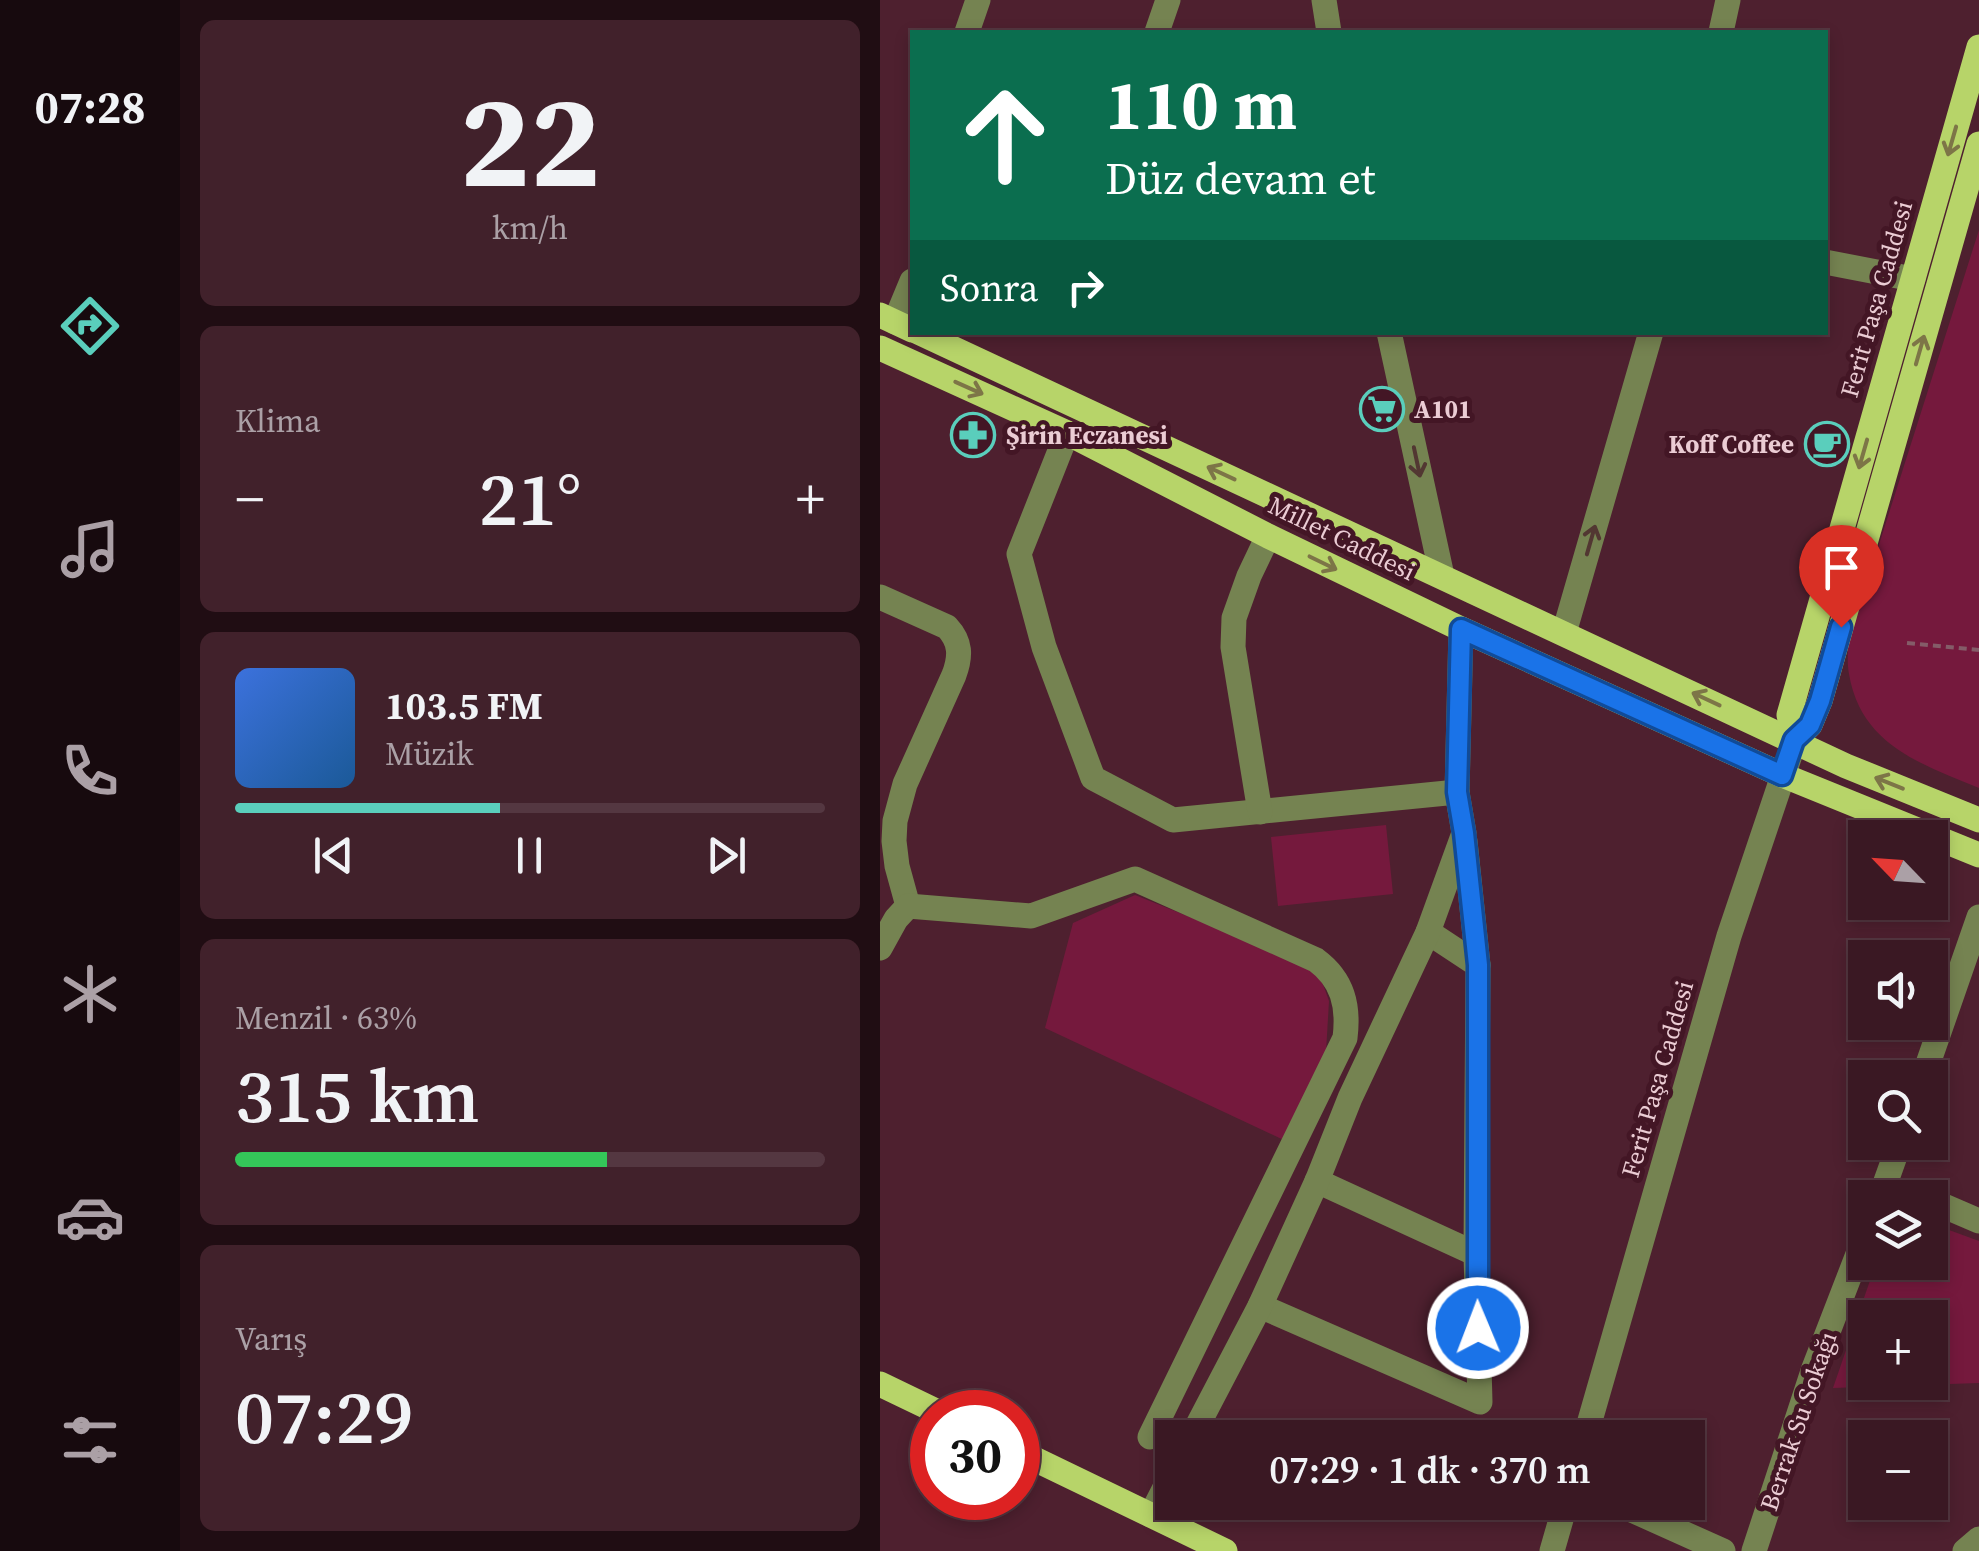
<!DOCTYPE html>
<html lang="tr">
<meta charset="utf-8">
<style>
:root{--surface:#3a1823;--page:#41212b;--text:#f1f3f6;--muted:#aba0a6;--line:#543741;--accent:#5acebc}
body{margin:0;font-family:"Source Serif 4",serif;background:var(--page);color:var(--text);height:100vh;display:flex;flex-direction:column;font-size:38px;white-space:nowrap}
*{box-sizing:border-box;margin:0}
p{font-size:32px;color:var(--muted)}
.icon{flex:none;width:55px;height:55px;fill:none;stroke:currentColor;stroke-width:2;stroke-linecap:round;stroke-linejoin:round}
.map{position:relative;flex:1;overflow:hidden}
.drawer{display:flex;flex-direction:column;gap:20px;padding:20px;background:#200d13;width:700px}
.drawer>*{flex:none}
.top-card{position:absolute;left:30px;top:30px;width:918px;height:305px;border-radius:0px;box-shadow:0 5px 15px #0003,0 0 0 2px var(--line);background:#0b6e4f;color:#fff;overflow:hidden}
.needle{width:65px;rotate:295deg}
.controls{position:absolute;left:968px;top:820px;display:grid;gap:20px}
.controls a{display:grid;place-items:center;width:100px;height:100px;border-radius:0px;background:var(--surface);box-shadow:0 5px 15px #0003,0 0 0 2px var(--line);font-size:50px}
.speed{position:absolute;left:30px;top:1390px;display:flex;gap:20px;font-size:50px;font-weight:700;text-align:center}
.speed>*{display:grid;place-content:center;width:130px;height:130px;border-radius:50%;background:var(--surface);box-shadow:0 5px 15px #0003,0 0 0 2px var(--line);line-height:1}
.speed .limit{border:15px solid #d22;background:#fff;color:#111}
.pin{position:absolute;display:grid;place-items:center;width:85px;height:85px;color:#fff;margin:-102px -42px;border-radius:50% 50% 50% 0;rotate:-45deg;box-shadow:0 0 10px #0007}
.pin .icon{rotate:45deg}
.me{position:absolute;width:110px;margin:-55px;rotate:359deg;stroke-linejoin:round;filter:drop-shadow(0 0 8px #0008)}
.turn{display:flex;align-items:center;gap:35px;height:210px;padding:0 30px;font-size:45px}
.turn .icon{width:130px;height:130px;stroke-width:2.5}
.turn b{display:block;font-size:70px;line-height:85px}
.then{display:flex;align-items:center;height:95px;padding:0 30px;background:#0003;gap:20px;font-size:38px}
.big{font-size:75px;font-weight:600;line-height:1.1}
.drawer .card{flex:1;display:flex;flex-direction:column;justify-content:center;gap:15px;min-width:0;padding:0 35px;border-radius:15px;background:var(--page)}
.drawer .dial{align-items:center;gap:0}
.dial b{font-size:130px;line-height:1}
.song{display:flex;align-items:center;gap:30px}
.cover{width:120px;height:120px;border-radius:15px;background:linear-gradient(135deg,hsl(220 70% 55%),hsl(210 70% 35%))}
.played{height:10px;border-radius:5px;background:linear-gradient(90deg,var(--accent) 45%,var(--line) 45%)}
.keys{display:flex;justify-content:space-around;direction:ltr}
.heat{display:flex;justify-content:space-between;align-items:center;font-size:55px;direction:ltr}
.charge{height:15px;border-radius:8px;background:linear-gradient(90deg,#34c759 63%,var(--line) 0)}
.trip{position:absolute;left:275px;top:1420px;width:550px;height:100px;border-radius:0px;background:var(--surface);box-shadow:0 5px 15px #0003,0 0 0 2px var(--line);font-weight:600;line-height:100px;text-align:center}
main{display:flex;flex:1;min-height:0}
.tabs{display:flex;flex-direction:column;width:180px;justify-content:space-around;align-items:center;background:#170a0e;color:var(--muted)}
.tabs .icon{width:70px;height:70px}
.tabs .active{color:var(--accent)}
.tabs b{font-size:45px;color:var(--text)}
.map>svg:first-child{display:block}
.green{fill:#75193d;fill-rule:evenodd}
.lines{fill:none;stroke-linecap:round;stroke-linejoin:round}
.path{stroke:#845c68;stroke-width:4;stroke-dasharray:8 5;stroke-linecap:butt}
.minor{stroke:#758351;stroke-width:25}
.major{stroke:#b7d469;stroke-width:25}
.oneway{stroke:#7d7547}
.oneway2{stroke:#523732}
.route-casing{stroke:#114b97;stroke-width:25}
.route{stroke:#1a73e8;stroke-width:18}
.labels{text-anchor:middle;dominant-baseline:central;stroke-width:10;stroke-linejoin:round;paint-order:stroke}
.street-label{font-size:25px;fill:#ebccd4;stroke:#431625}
.poi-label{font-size:25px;font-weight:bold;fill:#ebccd4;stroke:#431625;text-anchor:start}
</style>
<main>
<nav class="tabs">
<b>07:28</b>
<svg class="icon active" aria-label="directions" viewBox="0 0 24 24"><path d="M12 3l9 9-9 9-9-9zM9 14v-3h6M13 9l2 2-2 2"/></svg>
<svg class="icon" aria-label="music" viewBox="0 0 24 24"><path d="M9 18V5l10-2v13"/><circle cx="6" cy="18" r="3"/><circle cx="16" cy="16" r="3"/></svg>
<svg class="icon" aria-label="phone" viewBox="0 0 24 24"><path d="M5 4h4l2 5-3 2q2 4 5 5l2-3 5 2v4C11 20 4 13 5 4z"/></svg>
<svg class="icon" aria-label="climate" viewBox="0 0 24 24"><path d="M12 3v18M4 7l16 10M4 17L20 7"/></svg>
<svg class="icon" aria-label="car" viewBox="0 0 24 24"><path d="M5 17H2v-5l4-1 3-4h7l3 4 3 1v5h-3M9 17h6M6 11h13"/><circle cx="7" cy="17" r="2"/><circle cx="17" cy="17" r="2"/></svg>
<svg class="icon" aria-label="filters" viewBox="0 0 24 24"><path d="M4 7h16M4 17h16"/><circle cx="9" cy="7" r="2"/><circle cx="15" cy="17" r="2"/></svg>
</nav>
<section class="drawer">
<div class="card dial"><b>22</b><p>km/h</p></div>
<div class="card"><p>Klima</p>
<div class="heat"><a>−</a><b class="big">21°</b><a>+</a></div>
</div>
<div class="card">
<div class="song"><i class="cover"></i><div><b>103.5 FM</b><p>Müzik</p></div></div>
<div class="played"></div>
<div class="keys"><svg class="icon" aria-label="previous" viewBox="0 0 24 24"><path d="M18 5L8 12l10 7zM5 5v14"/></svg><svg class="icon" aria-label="pause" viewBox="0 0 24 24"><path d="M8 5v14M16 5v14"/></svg><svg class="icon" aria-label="next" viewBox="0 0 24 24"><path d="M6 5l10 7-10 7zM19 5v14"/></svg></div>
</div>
<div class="card"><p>Menzil · 63%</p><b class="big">315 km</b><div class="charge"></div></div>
<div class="card"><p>Varış</p><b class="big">07:29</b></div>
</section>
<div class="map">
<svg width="1099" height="1551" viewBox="0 0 1099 1551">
<rect width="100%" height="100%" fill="#4e202f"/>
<g class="green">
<path d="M 1099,230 L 1099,788 C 1041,764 981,745 969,674 C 967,663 968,652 968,642 Z"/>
<path d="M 506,825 L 513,894 L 398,906 L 391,837 Z"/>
<path d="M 255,895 L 437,968 L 449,1001 L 446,1052 L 408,1142 L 165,1028 L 193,923 Z"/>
<path d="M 1050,1223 L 1099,1241 L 1099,1383 L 953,1388 L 996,1263 L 1050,1262 ZM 985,1318 L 1050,1318 L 1050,1382 L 985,1382 Z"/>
</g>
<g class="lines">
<path class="path" d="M 1027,643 L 1099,650"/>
<g class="minor">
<path d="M 444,0 L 449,32"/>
<path d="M 87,32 L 98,0"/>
<path d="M 277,32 L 288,0"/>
<path d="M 841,32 L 848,0"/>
<path d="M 945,262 L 1033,279"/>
<path d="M 15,322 L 32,281"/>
<path d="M 509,332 L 562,576"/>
<path d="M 187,433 L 139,554 L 164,647 L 213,778 L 293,820 L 577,792"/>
<path d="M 0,597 L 67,627 C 81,642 81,656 74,675 L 25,784 L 15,821 L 14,841 L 17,866 L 28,906"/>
<path d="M 684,633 L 771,332"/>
<path d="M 380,812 L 353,647 L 354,618 L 369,576 L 388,536"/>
<path d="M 585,841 L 598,965"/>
<path d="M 0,948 L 16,919 L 28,906 L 151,916 L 255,879 L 436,960 C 463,980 469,1006 465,1038 L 270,1437"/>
<path d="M 1043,1078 L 1099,917"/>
<path d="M 437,1181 L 596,1254"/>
<path d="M 1000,1198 L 1020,1142"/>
<path d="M 1050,1200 L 1099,1221"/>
<path d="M 380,1306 L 600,1402 L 596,1254 L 598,965 L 548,932"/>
<path d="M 311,1438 L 380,1306 L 437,1181 L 470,1098 L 548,932 L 584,833 L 577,792 L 581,629"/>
<path d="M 705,1438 L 849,936 L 915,740"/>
<path d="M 734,1502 L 843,1551"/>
<path d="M 271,1515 L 292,1474"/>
<path d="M 672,1551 L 686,1502"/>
<path d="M 874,1551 L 934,1368 L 985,1236"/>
<path d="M 1085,1551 L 1099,1539"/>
</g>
<g class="major">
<path d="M 0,315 L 32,330"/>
<path d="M 38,332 L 966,766 L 1099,820"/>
<path d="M 0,348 L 187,433 L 388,536 L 581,629 L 902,775 L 1099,855"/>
<path d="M 915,740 L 909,715 L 1099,47"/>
<path d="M 915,740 L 930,725 L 940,701 L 1099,144"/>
<path d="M 0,1384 L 58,1412"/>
<path d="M 138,1451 L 345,1551"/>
</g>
</g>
<defs><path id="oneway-shaft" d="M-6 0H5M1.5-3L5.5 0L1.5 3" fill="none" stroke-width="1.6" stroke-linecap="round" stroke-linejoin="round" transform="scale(2.5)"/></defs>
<g class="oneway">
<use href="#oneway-shaft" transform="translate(1072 141) rotate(106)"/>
<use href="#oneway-shaft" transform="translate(1040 350) rotate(-74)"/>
<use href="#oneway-shaft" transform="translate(89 388) rotate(24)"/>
<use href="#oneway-shaft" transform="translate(983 454) rotate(106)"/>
<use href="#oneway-shaft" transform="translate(341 473) rotate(-155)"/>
<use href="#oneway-shaft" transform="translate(443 563) rotate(26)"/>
<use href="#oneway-shaft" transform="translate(826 699) rotate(-155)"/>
<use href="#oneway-shaft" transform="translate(1009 783) rotate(-158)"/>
</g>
<g class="oneway2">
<use href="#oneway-shaft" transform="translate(537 462) rotate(78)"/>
<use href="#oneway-shaft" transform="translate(711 540) rotate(-74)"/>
</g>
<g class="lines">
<defs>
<path id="route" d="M 598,1328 L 598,965 L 584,833 L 577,792 L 581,629 L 902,775 L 914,740 L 930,725 L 940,701 L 961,627"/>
</defs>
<use href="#route" class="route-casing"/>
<use href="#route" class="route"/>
</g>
<defs>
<symbol id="supermarket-ring" viewBox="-11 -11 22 22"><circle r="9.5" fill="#431625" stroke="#5acebc" stroke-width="1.5"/><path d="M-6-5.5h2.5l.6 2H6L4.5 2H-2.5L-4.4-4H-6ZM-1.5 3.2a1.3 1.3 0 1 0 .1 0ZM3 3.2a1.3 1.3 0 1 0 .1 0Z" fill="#5acebc"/></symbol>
<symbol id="pharmacy-ring" viewBox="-11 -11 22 22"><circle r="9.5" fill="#431625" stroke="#5acebc" stroke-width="1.5"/><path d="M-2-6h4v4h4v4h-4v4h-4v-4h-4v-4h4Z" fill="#5acebc"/></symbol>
<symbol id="cafe-ring" viewBox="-11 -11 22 22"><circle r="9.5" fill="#431625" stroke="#5acebc" stroke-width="1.5"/><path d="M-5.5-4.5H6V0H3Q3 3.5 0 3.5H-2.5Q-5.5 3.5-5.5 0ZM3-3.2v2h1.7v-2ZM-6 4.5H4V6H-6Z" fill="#5acebc"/></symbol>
</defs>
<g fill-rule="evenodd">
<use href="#supermarket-ring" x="477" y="384" width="50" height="50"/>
<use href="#pharmacy-ring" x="68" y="410" width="50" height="50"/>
<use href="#cafe-ring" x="922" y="419" width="50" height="50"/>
</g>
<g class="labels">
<g class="street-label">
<text transform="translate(996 299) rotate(-74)">Ferit Paşa Caddesi</text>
<text transform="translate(462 538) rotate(26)">Millet Caddesi</text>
<text transform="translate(777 1079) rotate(-74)">Ferit Paşa Caddesi</text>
<text transform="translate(918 1421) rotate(-71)">Berrak Su Sokağı</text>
</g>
<g class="poi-label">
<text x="534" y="409">A101</text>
<text x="126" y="435">Şirin Eczanesi</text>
<text x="914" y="444" text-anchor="end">Koff Coffee</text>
</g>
</g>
</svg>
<div class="controls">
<a><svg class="needle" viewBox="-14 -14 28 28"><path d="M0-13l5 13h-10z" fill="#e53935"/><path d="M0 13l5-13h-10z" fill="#aba0a6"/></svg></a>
<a><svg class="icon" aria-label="sound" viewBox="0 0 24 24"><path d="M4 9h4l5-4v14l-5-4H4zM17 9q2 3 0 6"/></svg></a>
<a><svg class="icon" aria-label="search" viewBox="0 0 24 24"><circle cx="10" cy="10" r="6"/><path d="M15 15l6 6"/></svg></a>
<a><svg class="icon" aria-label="layers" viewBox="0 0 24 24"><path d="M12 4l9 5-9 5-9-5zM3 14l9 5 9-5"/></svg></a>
<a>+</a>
<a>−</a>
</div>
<div class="speed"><div class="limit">30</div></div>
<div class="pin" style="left:961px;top:627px;background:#d93025"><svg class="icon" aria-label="arrive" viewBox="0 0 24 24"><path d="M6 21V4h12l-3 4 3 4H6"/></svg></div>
<svg class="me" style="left:598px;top:1328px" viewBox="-20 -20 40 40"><circle r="17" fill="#1a73e8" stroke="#fff" stroke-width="3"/><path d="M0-11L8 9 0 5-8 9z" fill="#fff"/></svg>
<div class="trip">07:29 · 1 dk · 370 m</div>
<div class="top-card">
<div class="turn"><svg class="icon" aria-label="ahead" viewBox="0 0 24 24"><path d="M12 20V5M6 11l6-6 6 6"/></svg><div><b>110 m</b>Düz devam et</div></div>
<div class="then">Sonra<svg class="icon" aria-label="right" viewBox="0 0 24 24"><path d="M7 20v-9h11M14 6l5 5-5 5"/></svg></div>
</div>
</div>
</main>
